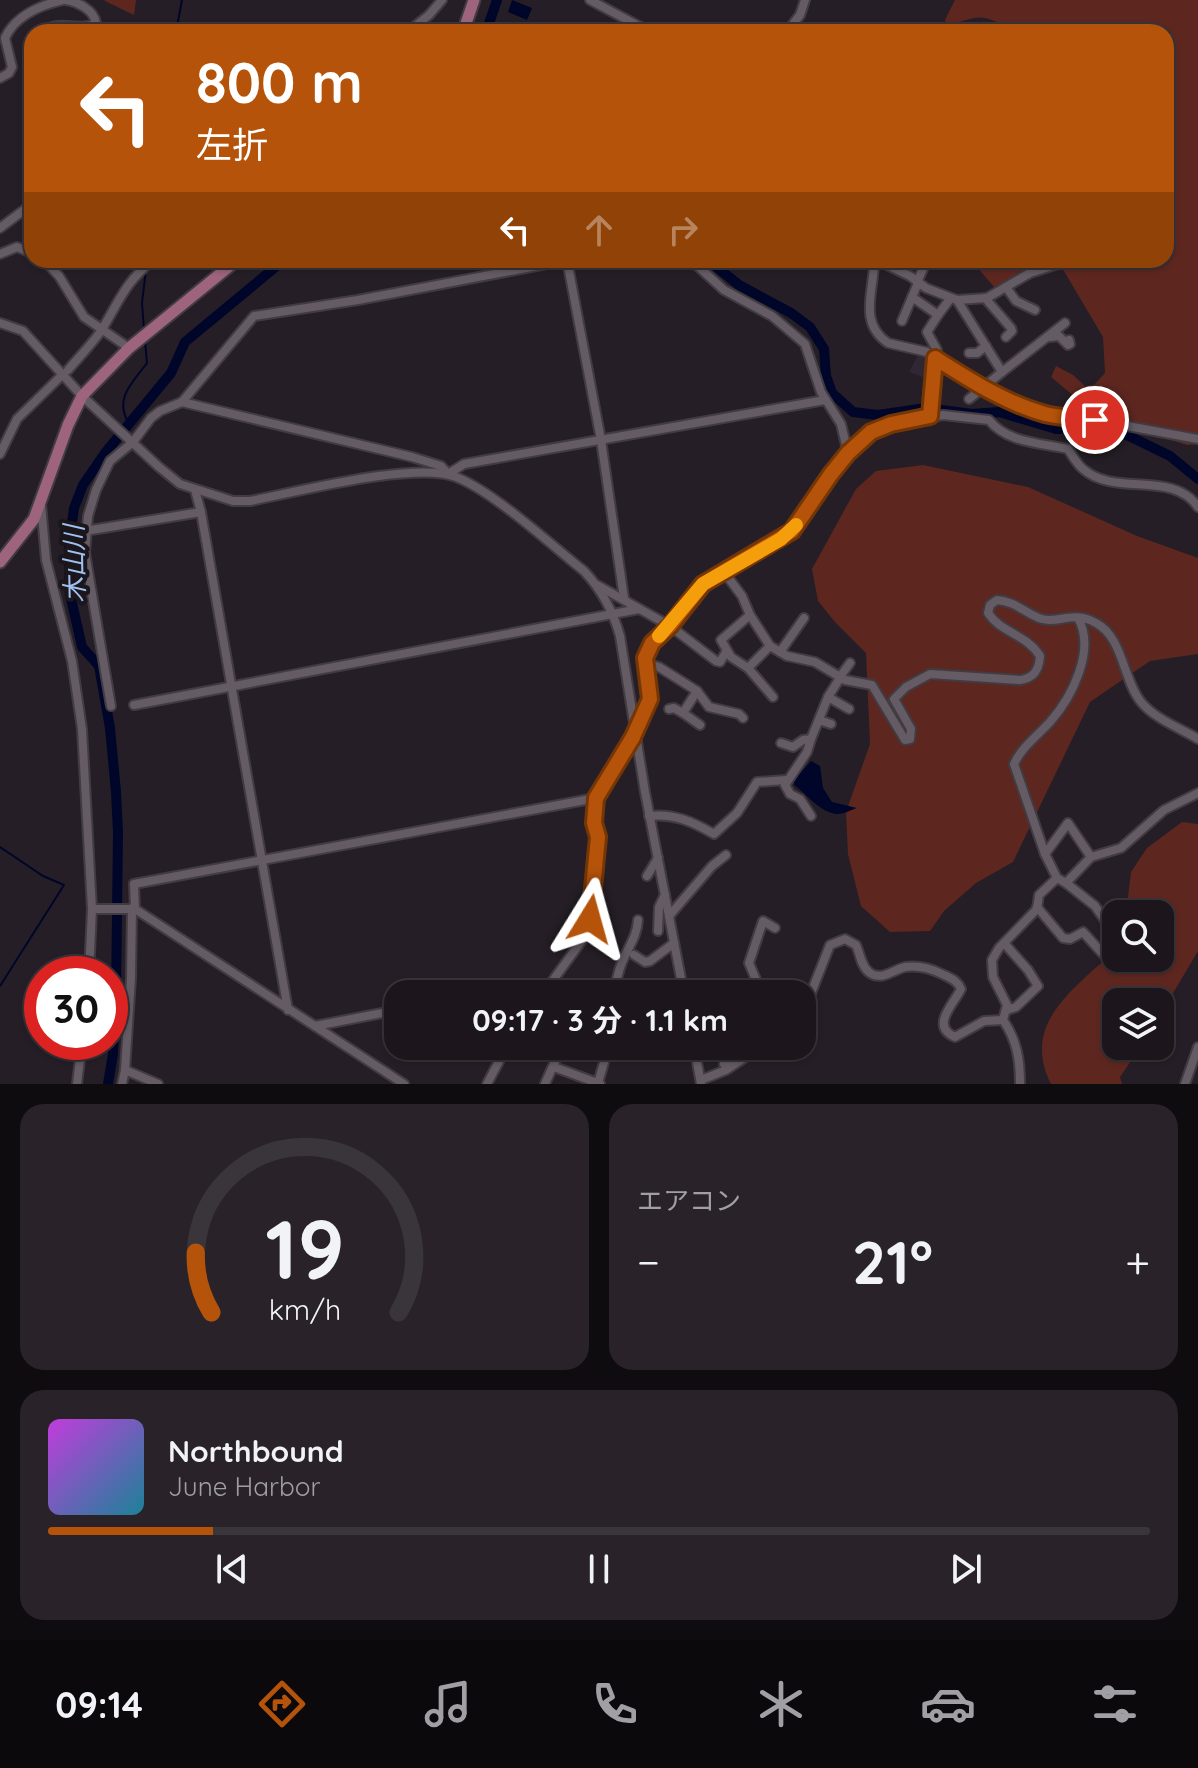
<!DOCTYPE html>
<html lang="ja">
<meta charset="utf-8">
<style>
:root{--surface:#1c161c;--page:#292329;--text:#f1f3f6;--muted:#a09fa3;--line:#3a353b;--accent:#b45309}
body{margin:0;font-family:Quicksand,"Noto Sans JP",sans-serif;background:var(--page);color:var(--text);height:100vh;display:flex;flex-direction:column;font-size:30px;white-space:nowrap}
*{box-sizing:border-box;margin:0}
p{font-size:26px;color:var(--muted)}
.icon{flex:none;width:44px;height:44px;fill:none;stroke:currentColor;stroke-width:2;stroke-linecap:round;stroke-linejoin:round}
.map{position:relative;height:1084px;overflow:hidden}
.side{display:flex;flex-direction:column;gap:20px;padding:20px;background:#0f0c0f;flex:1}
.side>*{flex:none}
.hud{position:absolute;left:24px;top:24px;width:1150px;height:244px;border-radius:24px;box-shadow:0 2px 6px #0004,0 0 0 2px var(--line);background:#b45309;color:#fff;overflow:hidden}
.fabs{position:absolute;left:1102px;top:900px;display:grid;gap:16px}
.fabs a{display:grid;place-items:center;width:72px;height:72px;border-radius:16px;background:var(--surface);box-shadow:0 2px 6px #0004,0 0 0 2px var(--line);font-size:40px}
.speed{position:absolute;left:24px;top:956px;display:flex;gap:16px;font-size:40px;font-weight:700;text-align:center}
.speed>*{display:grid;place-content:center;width:104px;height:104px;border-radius:50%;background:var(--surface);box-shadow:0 2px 6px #0004,0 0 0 2px var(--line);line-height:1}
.speed .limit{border:12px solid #d22;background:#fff;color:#111}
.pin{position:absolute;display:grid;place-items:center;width:68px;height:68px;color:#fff;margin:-34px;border:4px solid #fff;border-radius:50%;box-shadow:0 2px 8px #0007}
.me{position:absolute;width:88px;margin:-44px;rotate:8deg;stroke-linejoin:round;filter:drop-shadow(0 0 6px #0008)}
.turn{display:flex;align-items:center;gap:28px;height:168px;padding:0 40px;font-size:36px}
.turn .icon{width:104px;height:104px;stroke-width:2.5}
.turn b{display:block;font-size:56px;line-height:68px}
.lanes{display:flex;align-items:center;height:76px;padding:0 40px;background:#0003;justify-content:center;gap:40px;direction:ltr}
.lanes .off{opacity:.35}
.big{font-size:60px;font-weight:700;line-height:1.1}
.side .card{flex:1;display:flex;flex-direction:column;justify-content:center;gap:12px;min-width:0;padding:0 28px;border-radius:24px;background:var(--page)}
.side .dial{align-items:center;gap:0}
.dial svg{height:208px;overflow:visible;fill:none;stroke:var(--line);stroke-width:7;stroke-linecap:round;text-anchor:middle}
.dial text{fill:var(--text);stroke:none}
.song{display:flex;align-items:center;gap:24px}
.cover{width:96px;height:96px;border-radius:12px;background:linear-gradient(135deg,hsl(290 70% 55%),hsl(190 70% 35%))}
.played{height:8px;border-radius:4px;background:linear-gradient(90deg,var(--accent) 15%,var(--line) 15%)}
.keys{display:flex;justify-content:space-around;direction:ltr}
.heat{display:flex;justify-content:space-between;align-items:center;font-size:44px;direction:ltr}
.side .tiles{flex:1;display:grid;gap:20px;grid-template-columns:1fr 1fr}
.card:last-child{grid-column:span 2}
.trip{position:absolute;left:384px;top:980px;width:432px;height:80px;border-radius:24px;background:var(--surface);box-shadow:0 2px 6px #0004,0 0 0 2px var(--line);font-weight:700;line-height:80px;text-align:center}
.dock{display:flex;height:128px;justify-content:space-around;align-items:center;background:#0b090b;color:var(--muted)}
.dock .icon{width:56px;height:56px}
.dock .on{color:var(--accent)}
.dock b{font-size:36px;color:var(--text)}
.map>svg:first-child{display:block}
.built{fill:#312633}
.green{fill:#5d2720}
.water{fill:#000629}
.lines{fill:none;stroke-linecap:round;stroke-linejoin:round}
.stream{stroke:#000629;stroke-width:2}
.river{stroke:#000629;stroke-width:10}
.minor-casing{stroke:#413b42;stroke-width:12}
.major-casing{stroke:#413b42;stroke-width:15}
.minor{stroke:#645b64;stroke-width:8}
.major{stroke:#9e637d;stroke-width:11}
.route-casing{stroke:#753606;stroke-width:20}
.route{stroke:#b45309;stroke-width:14}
.slow{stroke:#f59e0b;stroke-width:14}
.labels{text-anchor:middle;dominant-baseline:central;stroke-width:8;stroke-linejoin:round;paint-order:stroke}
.water-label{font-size:26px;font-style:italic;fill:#a1c2f0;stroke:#1b151c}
</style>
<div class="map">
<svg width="1198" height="1084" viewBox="0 0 1198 1084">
<rect width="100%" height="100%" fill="#251e26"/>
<path class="built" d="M 919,353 L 935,359 L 925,378 L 909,372 Z"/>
<g class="green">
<path d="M 104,0 L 136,0 L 134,15 L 107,2 Z"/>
<path d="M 955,0 L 1198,0 L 1198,444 L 1187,445 L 1152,434 L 1110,426 L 1051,377 L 1056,366 L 1073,375 L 1085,386 L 1094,385 L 1105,373 L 1103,337 L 1058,261 L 1029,269 L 994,287 L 971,260 L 1166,260 L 1166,32 L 998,32 L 997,22 C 974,11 968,23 946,24 L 945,20 Z"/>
<path d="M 923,465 L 1028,487 L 1137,536 L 1198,558 L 1198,654 L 1150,661 L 1090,702 L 1013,862 L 976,883 L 944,911 L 930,931 L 890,932 L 861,906 L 848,854 L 846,812 L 870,744 L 866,653 L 835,622 L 818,601 L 812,569 L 856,489 L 876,471 Z"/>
<path d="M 1182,822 L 1198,824 L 1198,951 L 1160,1015 L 1160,1002 L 1116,1002 L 1116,1046 L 1141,1046 L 1120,1077 L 1122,1084 L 1051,1084 C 1026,1034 1057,1003 1092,971 C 1102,962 1112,956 1116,943 L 1116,958 L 1160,958 L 1160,914 L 1126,914 L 1131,872 L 1147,848 Z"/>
</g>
<g class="water">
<path d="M 512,0 L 532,8 L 527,20 L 508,12 Z"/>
<path d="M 811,761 L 820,766 L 823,788 L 832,802 L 857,808 C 851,810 844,814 838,814 C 821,814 807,794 794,785 L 794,780 Z"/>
</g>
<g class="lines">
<g class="stream">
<path d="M 176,32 L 182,0"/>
<path d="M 144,330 L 142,303 L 146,269"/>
<path d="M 128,422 C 114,398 133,382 147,363 L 145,341"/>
<path d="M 0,847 L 43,876 L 64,885 L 0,986"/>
</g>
<g class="river">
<path d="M 486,32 L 497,0"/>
<path d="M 708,260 L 739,285 L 791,313 L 810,327 L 824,349 L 826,376 L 832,393 L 853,412 L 878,415 L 926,408 L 972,414 L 999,412 L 1056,429 L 1083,427 L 1109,431 L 1129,436 L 1170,456 L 1198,479"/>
<path d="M 108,1084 L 113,1054 L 116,995 L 118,832 L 116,792 L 110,728 L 99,666 L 82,647 L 70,594 L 69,545 L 74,508 L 83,485 L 105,453 L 171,373 L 185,342 L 284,260"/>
</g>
<defs>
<g id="minor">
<path d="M 590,0 L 650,32"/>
<path d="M 43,32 C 59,18 80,33 96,23 C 94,10 78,2 66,0"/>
<path d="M 408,32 L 429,15 L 442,0"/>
<path d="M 787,32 L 800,15 L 805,0"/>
<path d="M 0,78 L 9,73 L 12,67 L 5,38 C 15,16 41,5 63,0"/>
<path d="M 0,228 L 32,204"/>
<path d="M 0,254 L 17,247 L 32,253"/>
<path d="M 44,260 L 59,276 L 84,317 L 129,348"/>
<path d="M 567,260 L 601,440 L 624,598"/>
<path d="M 691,260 L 724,290 L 772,316 L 805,344 L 821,392 L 841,424 L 848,453"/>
<path d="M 874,260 C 875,289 857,322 888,343 L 927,352 L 983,388 L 1046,415 L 1095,420 L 1198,439"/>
<path d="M 875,262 L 879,261 L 910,276 L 926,288 L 957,300 L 987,298 L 1030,273 L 1058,264"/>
<path d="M 917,282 L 927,260"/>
<path d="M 1006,287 L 1016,301 L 1035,310"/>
<path d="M 912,297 L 938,315 L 950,299"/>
<path d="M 985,298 L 1011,328 L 1012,331 L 1006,337"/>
<path d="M 957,300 L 1002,372 L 969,399"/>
<path d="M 902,321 L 918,283"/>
<path d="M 0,323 L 23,331 L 82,396 L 159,467 L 180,484 L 233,501 L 250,501 C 297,492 415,461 456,477 C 494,492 550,544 584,571 C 602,590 613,611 620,636 L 645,792 L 684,994"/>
<path d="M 1050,337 L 1059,336 L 1068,345 L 1070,344 L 1069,340"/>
<path d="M 969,353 L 977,353 L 986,346"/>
<path d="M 68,370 C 79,357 91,345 101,331 C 119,302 125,282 153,260"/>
<path d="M 1002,372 L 1065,323"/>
<path d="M 182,402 L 412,457 L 441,466 L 448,474 L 464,464 L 825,400"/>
<path d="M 930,416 L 937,350 L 927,332 L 938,315"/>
<path d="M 0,454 L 17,419 L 60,377"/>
<path d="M 195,490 L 201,512 L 288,1010"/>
<path d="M 41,504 L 46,560 L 72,661 L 82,729 L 92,909 L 89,974"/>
<path d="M 91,530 L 201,512"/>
<path d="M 724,572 L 742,596 L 750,615 L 770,646 L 787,656 L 815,662 L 845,680 L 872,685 L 905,740 L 910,739 L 911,729 L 894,699 L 906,687 L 930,674 L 1020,680 C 1034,678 1039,670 1040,656 C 1026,634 1001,633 988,613 L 990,605 L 997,600 C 1018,602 1025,614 1042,619 C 1059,624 1072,610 1096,623 C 1123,637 1123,680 1141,702 C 1155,719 1180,728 1198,739"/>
<path d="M 597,585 L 670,626 L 703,584 L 792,531 L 831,474 L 848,453 L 871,432 L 891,424 L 943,415 L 989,420 C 1007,443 1041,443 1068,449 C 1072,455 1077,464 1083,469 C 1115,497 1173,470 1198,507"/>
<path d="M 1078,618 C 1096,650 1072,697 1050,722 C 1038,735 1021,748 1014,764 L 1045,854 L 1057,878 L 1066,883 L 1091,857 L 1121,848 L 1164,810 L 1198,793"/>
<path d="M 770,646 L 748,668 L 773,697"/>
<path d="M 780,652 L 804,618"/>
<path d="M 645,663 L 659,667 L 697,691 L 683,713 L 700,725"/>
<path d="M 748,668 L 731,657 L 721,640 L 750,615"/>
<path d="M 839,678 L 850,663"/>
<path d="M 840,678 L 828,697 L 849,709"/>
<path d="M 697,691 L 709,707 L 739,714 L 743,718"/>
<path d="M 134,705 L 639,609"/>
<path d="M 111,706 L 85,553 L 88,516 L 96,490 L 110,461 L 133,442 L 151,418 L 160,411 L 182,402 L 254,316 L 358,300 L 568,260"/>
<path d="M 669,709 L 674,708 L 683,713"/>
<path d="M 819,720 L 831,724"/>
<path d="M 811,739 L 807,752 L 785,785 L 790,794 L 800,799 L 811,816"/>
<path d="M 781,743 L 793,747 L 803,740 L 811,739 L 828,697"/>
<path d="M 649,816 C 674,813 693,822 714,834 L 737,813 L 757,782 L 786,780"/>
<path d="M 1045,854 L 1068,823 L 1091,857"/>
<path d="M 647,876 L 658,858"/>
<path d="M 1066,883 L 1095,906 L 1109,926"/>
<path d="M 1037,907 L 1063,938 L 1070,939 L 1083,932 L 1103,954"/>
<path d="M 92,909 L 135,909 L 404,1084"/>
<path d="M 135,909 L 134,884 L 596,798"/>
<path d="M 669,916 L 712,866 L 726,855"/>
<path d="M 658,931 L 659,907 L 665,895"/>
<path d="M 1004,943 L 1028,970 L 1038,986 L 1016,1007 L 1007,1010"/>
<path d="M 634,955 L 645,962 L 650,961 L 674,943"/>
<path d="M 617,993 L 612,990 C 618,981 617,975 621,965 C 627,948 637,938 638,920"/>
<path d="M 487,994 L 541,984"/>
<path d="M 543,994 L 583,939 L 590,919 L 596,880 L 598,837 L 594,823 L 596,798 L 633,737 L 650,699 L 645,658 L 652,643 L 670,626 L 716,661 L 720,662 L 726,652"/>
<path d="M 772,994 L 771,989 L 757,982 L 749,963 L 763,921 L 775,928"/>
<path d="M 802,1007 L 811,993 L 830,945 L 845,939 L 856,945 C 860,953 861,967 870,973 C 882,981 893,970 905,967 C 919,965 930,968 942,974 C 950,978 957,980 961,989 C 953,1005 930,1026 955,1037 L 984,1021 L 1003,1020"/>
<path d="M 315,1026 L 398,1010"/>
<path d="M 588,1046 L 605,1059 L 598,1083"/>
<path d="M 694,1046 L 701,1084"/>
<path d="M 724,1064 L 745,1046"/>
<path d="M 554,1067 L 600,1084"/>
<path d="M 125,1070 L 158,1084"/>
<path d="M 701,1080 L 726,1070 L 762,1046"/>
<path d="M 77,1084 L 82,1042"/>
<path d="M 122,1084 L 125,1070 L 131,978 L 132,908"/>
<path d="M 487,1084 L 507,1046"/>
<path d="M 545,1084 L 562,1046"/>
<path d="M 1020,1084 C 1020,1060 1017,1040 1003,1020 L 1007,1005 L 993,977 L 992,960 L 999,948 L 1037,909 L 1039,895 L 1057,878"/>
<path d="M 1185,1084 L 1198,1047"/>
</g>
<g id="major">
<path d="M 463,32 L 474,0"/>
<path d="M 0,562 L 34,519 L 68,425 L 82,396 L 129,348 L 237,260"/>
</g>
</defs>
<use href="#minor" class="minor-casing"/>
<use href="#major" class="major-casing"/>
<use href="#minor" class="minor"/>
<use href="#major" class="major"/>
</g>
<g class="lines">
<defs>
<path id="route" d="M 590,919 L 598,837 L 594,823 L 596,798 L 633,737 L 650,699 L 645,658 L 652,643 L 670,626 L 703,584 L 792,531 L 831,474 L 848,453 L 871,432 L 891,424 L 930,416 L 935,358 C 970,380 1005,403 1045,414 C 1061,418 1079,418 1095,420"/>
</defs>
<use href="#route" class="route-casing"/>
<use href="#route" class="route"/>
<path class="slow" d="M 659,636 L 703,584 L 781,539 L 796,525"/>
</g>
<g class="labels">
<g class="water-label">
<text transform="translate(74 564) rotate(-91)">木山川</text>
</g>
</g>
</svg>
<div class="fabs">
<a><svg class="icon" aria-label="search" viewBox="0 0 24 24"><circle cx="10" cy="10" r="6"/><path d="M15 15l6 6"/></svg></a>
<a><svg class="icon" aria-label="layers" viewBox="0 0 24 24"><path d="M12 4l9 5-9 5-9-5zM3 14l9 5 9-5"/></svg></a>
</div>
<div class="speed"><div class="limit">30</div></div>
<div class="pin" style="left:1095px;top:420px;background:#d93025"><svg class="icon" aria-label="arrive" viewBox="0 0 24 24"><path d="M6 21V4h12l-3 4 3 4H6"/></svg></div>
<svg class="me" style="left:590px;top:919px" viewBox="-20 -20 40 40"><path d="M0-17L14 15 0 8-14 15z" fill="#b45309" stroke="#fff" stroke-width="4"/></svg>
<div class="trip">09:17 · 3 分 · 1.1 km</div>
<div class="hud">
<div class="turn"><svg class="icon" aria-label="left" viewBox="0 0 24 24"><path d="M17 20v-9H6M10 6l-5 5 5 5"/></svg><div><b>800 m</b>左折</div></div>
<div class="lanes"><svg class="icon" aria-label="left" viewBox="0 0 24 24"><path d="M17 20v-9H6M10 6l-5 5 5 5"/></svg><svg class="icon off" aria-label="ahead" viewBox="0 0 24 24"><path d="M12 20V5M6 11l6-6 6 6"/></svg><svg class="icon off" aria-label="right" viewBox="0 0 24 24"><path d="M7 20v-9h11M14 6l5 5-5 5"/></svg></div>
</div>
</div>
<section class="side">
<div class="tiles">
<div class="card dial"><svg viewBox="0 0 100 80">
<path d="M14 69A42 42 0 1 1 86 69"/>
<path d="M14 69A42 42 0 0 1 8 46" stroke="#b45309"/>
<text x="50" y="56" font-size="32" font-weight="700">19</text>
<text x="50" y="72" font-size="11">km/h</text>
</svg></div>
<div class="card"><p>エアコン</p>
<div class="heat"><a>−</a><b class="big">21°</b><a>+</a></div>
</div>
<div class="card">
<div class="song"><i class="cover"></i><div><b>Northbound</b><p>June Harbor</p></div></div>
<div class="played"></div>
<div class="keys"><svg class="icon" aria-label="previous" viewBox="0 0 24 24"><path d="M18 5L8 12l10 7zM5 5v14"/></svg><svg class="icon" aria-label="pause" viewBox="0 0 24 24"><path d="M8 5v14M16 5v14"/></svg><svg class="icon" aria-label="next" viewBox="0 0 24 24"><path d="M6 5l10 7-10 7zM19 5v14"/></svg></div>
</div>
</div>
</section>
<nav class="dock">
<b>09:14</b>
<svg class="icon on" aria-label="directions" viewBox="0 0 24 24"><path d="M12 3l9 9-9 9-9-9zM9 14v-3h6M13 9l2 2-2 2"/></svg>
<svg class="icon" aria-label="music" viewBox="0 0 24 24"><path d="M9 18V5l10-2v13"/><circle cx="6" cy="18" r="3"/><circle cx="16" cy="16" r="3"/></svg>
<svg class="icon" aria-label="phone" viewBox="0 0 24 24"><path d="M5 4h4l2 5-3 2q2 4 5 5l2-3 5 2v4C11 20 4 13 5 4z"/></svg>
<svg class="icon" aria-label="climate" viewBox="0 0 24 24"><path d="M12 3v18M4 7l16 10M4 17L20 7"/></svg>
<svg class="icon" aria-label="car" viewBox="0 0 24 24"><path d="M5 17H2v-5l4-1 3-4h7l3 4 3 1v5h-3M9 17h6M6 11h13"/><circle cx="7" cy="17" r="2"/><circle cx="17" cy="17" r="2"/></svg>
<svg class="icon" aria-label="filters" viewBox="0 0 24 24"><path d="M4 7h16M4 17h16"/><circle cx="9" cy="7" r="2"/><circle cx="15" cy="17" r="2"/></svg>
</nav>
